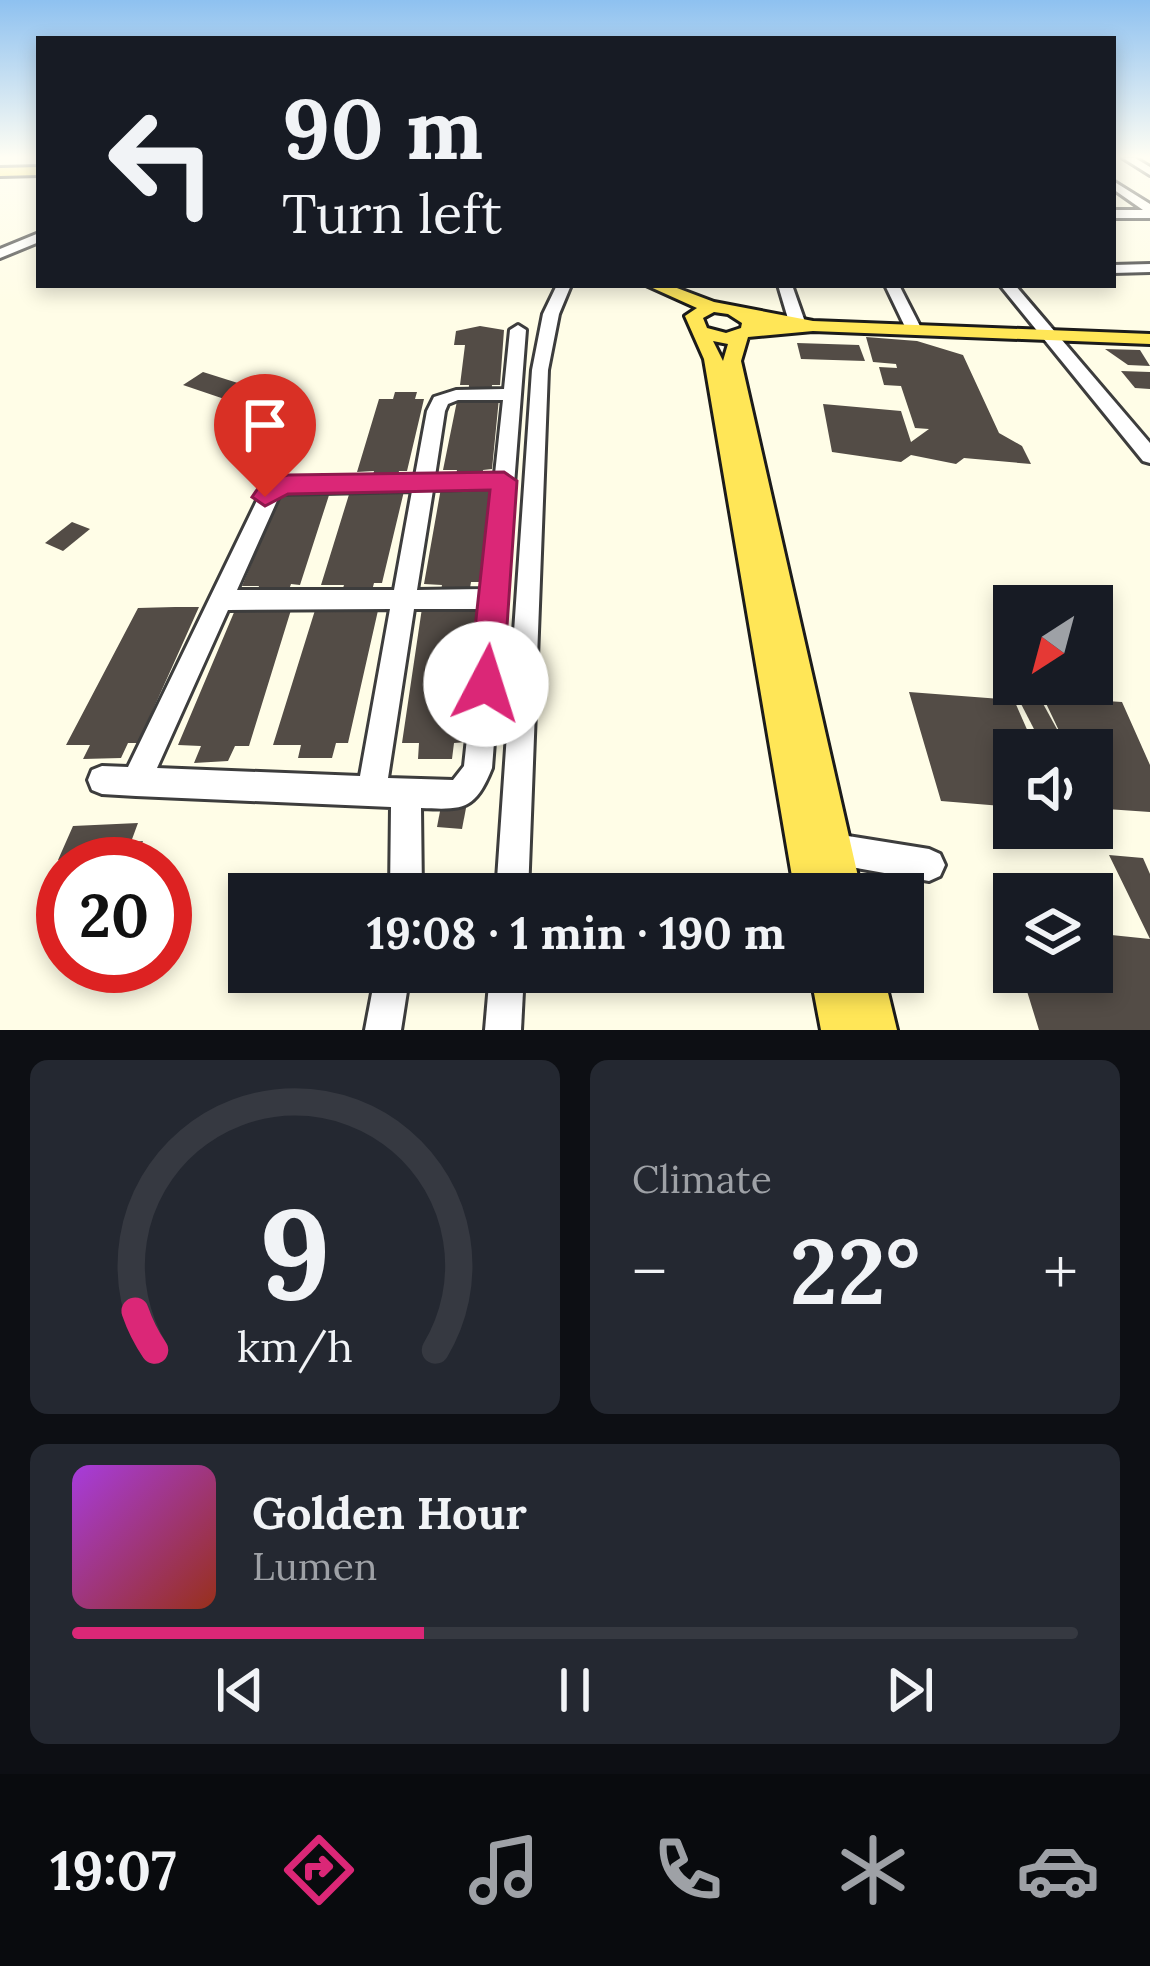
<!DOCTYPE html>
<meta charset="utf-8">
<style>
:root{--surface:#171b24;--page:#242831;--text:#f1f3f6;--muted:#9ea1a6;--line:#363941;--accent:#db2777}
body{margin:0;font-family:Lora,serif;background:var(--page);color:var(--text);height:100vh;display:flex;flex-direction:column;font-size:45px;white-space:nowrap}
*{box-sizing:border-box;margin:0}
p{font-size:39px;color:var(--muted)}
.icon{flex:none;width:66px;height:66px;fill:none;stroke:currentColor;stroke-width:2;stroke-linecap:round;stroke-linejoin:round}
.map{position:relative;height:1030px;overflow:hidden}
.details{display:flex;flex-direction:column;gap:30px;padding:30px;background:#0d0f14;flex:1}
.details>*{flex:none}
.top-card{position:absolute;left:36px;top:36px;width:1080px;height:252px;border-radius:0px;box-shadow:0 6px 18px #0003;background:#171b24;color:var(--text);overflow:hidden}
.needle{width:78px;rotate:216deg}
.fabs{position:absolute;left:993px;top:585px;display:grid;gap:24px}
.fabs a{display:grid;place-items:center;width:120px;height:120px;border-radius:0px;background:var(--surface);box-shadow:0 6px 18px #0003;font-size:60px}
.speed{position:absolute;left:36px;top:837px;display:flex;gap:24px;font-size:60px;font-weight:700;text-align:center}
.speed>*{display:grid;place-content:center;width:156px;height:156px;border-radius:50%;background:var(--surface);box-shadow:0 6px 18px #0003;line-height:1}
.speed .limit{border:18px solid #d22;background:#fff;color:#111}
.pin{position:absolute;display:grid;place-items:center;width:102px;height:102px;color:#fff;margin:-123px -51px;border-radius:50% 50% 50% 0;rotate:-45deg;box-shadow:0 0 12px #0007}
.pin .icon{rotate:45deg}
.me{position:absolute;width:132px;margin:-66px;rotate:5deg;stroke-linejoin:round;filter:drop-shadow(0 0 9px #0008)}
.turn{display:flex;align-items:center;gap:42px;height:252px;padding:0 48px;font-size:54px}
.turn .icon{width:156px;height:156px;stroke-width:2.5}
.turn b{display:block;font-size:84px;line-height:102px}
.big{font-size:90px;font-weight:700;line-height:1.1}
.details .card{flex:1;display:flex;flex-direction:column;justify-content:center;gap:18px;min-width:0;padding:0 42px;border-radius:18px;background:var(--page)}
.details .dial{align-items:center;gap:0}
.dial svg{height:312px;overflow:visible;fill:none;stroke:var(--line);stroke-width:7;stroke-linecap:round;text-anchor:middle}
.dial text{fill:var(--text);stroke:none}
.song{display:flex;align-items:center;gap:36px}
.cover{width:144px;height:144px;border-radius:18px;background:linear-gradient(135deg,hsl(280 70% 55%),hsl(10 70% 35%))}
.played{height:12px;border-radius:6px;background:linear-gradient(90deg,var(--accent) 35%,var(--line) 35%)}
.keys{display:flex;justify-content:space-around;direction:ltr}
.heat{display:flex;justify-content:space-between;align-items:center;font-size:66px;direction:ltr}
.details .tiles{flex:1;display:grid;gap:30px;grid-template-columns:1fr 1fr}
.card:last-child{grid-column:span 2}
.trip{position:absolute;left:228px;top:873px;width:696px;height:120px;border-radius:0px;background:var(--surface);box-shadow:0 6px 18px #0003;font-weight:700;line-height:120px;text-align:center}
.tab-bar{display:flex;height:192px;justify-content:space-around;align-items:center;background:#090b0e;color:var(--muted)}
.tab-bar .icon{width:84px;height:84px}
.tab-bar .current{color:var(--accent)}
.tab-bar b{font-size:54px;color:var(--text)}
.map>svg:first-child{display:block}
.building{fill:#534c46}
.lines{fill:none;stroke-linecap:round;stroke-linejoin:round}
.minor-casing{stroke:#3d3d3d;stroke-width:6}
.major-casing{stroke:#1b1b1b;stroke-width:6}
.minor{fill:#fff;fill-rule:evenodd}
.major{fill:#ffe657;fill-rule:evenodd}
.route{fill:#db2777;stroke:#8e194d;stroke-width:3}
</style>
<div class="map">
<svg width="1150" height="1030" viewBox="0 0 1150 1030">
<rect width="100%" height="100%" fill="#fffde7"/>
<g class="building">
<path d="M 480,326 L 504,330 L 500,385 L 492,385 L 491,399 L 499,398 L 492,469 L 483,470 L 481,486 L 490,487 L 481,582 L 471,582 L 467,606 L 477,607 L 467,742 L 454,743 L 452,759 L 418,759 L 419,743 L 402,743 L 422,608 L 438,607 L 442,585 L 424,584 L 441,488 L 453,488 L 457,470 L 443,470 L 457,401 L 468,399 L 469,385 L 460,385 L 465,345 L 454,345 L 456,331 Z"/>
<path d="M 866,337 L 917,341 L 963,355 L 999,433 L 1022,446 L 1031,464 L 964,458 L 956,464 L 911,455 L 901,462 L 832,452 L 823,404 L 901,411 L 911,442 L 929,429 L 915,428 L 901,386 L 884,385 L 879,367 L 897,368 L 896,364 L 873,362 Z"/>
<path d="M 797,343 L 859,345 L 865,361 L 801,359 Z"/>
<path d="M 1105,349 L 1140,350 L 1150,366 L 1128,365 Z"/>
<path d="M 1121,371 L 1150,372 L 1150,389 L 1135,388 Z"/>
<path d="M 203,372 L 263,391 L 245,406 L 183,385 Z"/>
<path d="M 395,392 L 417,392 L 415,399 L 424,399 L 407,471 L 399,471 L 395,487 L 405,487 L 382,583 L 374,583 L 368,606 L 379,606 L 348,743 L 336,743 L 332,758 L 298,758 L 301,745 L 273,745 L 316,607 L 337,607 L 344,585 L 321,585 L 351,488 L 369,488 L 374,471 L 357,472 L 379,399 L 393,399 Z"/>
<path d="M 306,480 L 324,481 L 331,489 L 300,585 L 291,584 L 282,610 L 291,610 L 249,746 L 235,746 L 228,761 L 194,763 L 201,746 L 178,745 L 235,610 L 251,609 L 259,586 L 242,586 L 282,491 L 302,490 Z"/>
<path d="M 72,522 L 90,529 L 63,551 L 45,543 Z"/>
<path d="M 175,607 L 199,607 L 138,743 L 128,743 L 121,758 L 83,759 L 90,745 L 66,745 L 138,608 Z"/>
<path d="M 909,692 L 1014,700 L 1036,750 L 1014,750 L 1014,807 L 941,801 Z"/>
<path d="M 1043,697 L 1122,702 L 1150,765 L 1150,812 L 1092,808 L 1092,750 L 1082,750 L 1077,738 L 1062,737 Z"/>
<path d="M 1019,700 L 1041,700 L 1058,731 L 1035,731 Z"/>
<path d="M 441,806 L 466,808 L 462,829 L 437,827 Z"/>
<path d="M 138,823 L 131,842 L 143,841 L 137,856 L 58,860 L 73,826 Z"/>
<path d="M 1109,855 L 1143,858 L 1150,874 L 1150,1030 L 1039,1030 L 1022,975 L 1092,972 L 1092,933 L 1150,939 Z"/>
<path d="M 363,875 L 403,876 L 400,894 L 359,894 Z"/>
</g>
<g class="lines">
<defs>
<g id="minor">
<path d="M 1123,158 L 1135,158 L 1150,167 L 1150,175 Z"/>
<path d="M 1113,181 L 1150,204 L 1150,218 L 1113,218 L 1113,210 L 1143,210 L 1113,189 Z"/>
<path d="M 39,233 L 39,242 L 0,258 L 0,249 Z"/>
<path d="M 1150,264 L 1150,272 L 1113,273 L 1113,265 Z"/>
<path d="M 557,285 L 571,285 L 559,314 L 548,370 L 528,894 L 496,894 L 532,370 L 543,314 Z"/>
<path d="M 778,285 L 792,285 L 805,322 L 802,325 L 789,322 Z"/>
<path d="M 885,285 L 899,285 L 922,330 L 920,333 L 908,333 Z"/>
<path d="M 1000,285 L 1015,285 L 1150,443 L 1150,463 L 1143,461 Z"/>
<path d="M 518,325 L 526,330 L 492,768 C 475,810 464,810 421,808 L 422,894 L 390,894 L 391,807 L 136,796 L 102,794 L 92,790 L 88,780 L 92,770 L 102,766 L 128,767 L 266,482 L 415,476 L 427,411 L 434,397 L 456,390 L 504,389 L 510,330 ZM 458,400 L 503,400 L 495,474 L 435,476 L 445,411 L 448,404 ZM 493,488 L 483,589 L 417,590 L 433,490 ZM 412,491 L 394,590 L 237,590 L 280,494 ZM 390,609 L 360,776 L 157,768 L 228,610 ZM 414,609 L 481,609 L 464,766 L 453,780 L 388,778 Z"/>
<path d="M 823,832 L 929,849 L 940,854 L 945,865 L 940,876 L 929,881 L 823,862 L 812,858 L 808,847 L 812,836 Z"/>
<path d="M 376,972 L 410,972 L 401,1030 L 365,1030 Z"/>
<path d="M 490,972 L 524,972 L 521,1030 L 485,1030 Z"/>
</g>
<g id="major">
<path d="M 39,167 L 39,175 L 0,176 L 0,168 Z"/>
<path d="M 646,285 L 669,285 L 714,302 L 813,321 L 1150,334 L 1150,344 L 813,331 L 748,337 L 741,361 L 862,894 L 795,894 L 704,359 L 685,316 L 697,308 ZM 714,312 L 728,314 L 742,323 L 741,328 L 726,333 L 707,328 L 703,318 ZM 713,341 L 728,344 L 723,361 Z"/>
<path d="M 810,972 L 883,972 L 897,1030 L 821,1030 Z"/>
</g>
</defs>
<use href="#minor" class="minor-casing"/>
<use href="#major" class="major-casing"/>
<use href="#minor" class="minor"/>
<use href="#major" class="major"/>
</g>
<linearGradient id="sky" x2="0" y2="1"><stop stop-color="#8ec1f0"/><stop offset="0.52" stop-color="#fffef4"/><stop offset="1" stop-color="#fffef4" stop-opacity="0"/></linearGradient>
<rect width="1150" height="302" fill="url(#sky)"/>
<path class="route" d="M 504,472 L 517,481 L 503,684 L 498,695 L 486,699 L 474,695 L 469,684 L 490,490 L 288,494 L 265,506 L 252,497 L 263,481 L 288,475 Z"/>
</svg>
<div class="fabs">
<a><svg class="needle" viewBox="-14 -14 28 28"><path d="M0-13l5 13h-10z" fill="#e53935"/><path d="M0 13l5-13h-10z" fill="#9ea1a6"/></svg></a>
<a><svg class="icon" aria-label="sound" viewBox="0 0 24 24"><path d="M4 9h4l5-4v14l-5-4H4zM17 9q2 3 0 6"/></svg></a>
<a><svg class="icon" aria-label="layers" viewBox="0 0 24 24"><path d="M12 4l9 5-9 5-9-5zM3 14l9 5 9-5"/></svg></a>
</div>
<div class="speed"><div class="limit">20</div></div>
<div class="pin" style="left:265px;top:497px;background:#d93025"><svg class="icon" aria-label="arrive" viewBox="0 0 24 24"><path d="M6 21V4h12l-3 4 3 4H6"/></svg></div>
<svg class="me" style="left:486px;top:684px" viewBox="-20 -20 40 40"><circle r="19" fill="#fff"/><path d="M0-13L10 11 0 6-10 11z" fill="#db2777"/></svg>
<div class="trip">19:08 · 1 min · 190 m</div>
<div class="top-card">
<div class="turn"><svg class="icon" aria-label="left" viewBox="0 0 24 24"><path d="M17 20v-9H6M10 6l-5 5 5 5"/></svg><div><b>90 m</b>Turn left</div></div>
</div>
</div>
<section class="details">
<div class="tiles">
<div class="card dial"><svg viewBox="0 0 100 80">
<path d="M14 69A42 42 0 1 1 86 69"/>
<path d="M14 69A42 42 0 0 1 9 59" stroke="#db2777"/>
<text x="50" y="56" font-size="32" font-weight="700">9</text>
<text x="50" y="72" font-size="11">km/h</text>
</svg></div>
<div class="card"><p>Climate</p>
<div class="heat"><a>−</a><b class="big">22°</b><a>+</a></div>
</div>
<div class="card">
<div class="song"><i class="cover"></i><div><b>Golden Hour</b><p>Lumen</p></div></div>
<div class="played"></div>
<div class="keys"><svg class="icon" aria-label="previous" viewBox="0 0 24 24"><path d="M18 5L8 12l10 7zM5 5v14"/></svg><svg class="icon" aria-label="pause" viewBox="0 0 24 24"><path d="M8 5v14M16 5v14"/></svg><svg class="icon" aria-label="next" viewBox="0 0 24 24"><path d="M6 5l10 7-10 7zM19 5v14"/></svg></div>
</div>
</div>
</section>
<nav class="tab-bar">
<b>19:07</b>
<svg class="icon current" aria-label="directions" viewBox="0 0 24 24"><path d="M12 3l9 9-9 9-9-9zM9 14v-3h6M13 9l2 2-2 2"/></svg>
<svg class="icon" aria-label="music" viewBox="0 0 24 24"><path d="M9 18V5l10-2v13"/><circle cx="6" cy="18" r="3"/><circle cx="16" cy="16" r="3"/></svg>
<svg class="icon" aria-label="phone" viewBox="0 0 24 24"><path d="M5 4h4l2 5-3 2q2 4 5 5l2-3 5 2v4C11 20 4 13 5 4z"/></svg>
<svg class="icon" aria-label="climate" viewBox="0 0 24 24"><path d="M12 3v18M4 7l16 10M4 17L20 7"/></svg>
<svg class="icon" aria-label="car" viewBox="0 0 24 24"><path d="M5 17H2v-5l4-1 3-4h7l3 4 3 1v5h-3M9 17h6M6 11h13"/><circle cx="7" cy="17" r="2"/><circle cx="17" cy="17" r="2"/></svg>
</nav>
